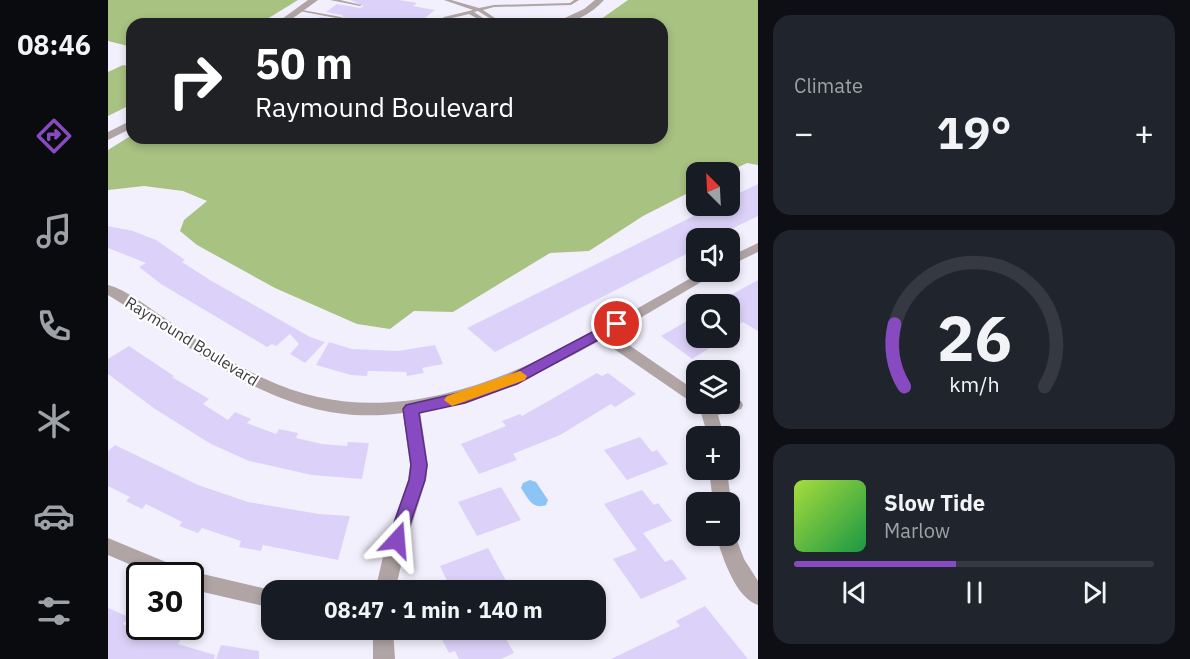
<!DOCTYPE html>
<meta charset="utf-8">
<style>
:root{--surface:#171b24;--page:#20242c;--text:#f1f3f6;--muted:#9ea1a6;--line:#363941;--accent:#874ac0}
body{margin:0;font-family:"IBM Plex Sans",sans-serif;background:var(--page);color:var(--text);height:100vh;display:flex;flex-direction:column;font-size:22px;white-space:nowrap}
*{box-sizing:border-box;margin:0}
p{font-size:20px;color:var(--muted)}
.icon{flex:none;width:33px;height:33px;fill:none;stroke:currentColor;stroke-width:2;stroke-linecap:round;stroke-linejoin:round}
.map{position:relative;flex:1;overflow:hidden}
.sheet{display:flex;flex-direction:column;gap:15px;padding:15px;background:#0d0f14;width:432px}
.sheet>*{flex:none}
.top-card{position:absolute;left:18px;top:18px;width:542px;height:126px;border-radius:18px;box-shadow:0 3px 9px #0003;background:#202124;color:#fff;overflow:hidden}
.needle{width:39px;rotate:336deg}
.tools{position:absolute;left:578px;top:162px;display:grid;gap:12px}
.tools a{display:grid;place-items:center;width:54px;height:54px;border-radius:12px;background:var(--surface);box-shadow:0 3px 9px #0003;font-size:30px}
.speed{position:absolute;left:18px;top:562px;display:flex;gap:12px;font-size:30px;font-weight:700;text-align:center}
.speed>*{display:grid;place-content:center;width:78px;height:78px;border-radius:50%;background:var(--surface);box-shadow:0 3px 9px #0003;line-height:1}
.speed .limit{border:3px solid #111;border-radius:9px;background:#fff;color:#111}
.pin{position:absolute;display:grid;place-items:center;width:51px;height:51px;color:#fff;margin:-26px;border:3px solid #fff;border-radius:50%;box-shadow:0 2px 6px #0007}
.me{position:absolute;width:66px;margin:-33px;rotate:19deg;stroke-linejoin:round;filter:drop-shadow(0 0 4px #0008)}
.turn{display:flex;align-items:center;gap:21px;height:126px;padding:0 30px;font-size:27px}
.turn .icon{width:78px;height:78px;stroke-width:2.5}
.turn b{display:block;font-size:42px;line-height:51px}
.big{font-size:45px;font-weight:700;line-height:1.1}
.sheet .tile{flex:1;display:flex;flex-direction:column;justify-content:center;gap:9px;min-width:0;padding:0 21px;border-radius:18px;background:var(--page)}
.sheet .dial{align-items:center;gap:0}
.dial svg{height:156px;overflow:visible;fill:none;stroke:var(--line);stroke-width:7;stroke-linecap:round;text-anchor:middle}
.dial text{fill:var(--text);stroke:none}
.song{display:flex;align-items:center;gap:18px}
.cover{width:72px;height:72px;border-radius:9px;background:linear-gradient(135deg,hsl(80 70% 55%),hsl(140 70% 35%))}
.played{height:6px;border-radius:3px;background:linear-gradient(90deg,var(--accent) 45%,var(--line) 45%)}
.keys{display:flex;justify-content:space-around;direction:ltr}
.heat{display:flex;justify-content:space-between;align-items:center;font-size:33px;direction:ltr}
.trip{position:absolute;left:153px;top:580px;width:345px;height:60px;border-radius:18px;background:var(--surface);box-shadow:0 3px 9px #0003;font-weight:700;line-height:60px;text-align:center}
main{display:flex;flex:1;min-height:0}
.tabs{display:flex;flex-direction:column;width:108px;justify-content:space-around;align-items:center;background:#090b0e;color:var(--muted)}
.tabs .icon{width:42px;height:42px}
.tabs .on{color:var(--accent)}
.tabs b{font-size:27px;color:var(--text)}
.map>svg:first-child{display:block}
.forest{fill:#a8c282}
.water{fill:#8cc5f5}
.building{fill:#dcd2f9}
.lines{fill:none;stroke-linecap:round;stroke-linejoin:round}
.service{fill:#b0a4a4;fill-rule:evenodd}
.minor{fill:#b0a4a4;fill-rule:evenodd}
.tertiary{fill:#b0a4a4;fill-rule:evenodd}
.route{fill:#874ac0;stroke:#58307d;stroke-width:1.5}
.slow{fill:#f59e0b}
.labels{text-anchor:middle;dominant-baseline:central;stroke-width:4.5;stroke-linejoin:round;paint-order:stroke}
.street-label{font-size:16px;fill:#3b3942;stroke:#fff}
</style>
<main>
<nav class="tabs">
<b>08:46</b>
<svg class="icon on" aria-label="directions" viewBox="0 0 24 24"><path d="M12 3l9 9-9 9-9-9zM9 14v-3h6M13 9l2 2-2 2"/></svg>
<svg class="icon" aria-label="music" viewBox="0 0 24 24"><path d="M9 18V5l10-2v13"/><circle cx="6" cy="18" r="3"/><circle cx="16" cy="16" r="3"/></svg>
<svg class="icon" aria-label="phone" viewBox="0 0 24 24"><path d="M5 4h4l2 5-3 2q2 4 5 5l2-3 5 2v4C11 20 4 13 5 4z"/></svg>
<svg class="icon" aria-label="climate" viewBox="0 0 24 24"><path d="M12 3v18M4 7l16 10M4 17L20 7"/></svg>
<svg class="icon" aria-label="car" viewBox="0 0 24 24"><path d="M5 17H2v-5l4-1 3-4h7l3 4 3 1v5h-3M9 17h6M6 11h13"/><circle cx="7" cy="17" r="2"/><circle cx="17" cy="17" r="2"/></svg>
<svg class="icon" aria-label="filters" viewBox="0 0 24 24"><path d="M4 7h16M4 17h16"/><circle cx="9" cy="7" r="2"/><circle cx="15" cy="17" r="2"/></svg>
</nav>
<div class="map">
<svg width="650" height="659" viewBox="0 0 650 659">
<rect width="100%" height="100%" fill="#f3f0fe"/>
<g class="forest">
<path d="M 0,0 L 190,0 L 151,24 L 24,24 L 24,47 L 0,41 Z"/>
<path d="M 520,0 L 650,0 L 650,165 L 639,163 L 620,172 L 588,172 L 588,189 L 535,216 L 481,251 L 442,253 L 345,312 L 306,311 L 282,329 L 249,324 L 167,288 L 89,245 L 72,231 L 76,220 L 99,201 L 75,191 L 36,186 L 0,190 L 0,150 L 24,135 L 24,138 L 554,138 L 554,24 L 486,24 Z"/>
<path d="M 15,65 L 24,67 L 24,104 L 0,116 L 0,72 Z"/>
</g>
<path class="water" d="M 422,480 L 428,482 L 440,500 L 438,505 C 424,510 420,498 413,488 L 415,483 Z"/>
<g class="building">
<path d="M 242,0 L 291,0 L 309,3 L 305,6 L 327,10 L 309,24 L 202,24 L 212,17 L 236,20 L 234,15 L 218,12 L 229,4 L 252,8 L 256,6 Z"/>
<path d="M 650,184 L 650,216 L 605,238 L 588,238 L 588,249 L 387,352 L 359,328 L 606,206 L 621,206 L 621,198 Z"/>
<path d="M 0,226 L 25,231 L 48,240 L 77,260 L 74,262 L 102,280 L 202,337 L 217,342 L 197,363 L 182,354 L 191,344 L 182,334 L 168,346 L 164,344 L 159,347 L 53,284 L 31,267 L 38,263 L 0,248 Z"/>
<path d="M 650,280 L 650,331 L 635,322 L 621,330 L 621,296 Z"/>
<path d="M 588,316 L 588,338 L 609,338 L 597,345 L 602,348 L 584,359 L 553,336 Z"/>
<path d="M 221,342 L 244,349 L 290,351 L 327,345 L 335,364 L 314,368 L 316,373 L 299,376 L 298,372 L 260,371 L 259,376 L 243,375 L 208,365 Z"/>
<path d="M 21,346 L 66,376 L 64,377 L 101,399 L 95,404 L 120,420 L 127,412 L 143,419 L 139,423 L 168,434 L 171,429 L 190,433 L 188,438 L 214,444 L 239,446 L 240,442 L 261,443 L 254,479 L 204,475 L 141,461 L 103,444 L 47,409 L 0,374 L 0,359 Z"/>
<path d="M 489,373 L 494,376 L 500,373 L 528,394 L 507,407 L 503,404 L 452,435 L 405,454 L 409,460 L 371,474 L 353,444 L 398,426 L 394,421 L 412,414 L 414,416 Z"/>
<path d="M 532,437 L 544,452 L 549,450 L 560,464 L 519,480 L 496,450 Z"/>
<path d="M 7,445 L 90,485 L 140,502 L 211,514 L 242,516 L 230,560 L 155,545 L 153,551 L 131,547 L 133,541 L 94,528 L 90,533 L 71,526 L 74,522 L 38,504 L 34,509 L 18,501 L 22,497 L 0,486 L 0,451 Z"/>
<path d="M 393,487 L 413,520 L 369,536 L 350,502 Z"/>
<path d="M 534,490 L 546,505 L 550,503 L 564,521 L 535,533 L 557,562 L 564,559 L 579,579 L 533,599 L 505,559 L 529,550 L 496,504 Z"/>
<path d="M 380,548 L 401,586 L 388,591 L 344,591 L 332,566 Z"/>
<path d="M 597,606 L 640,659 L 503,659 L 572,626 L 568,621 Z"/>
<path d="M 0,608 L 21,617 L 15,624 L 45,637 L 50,628 L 75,635 L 70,644 L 107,655 L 106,659 L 0,659 Z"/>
<path d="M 329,630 L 393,630 L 406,653 L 393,659 L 351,659 L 347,651 L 341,653 Z"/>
<path d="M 113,645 L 151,651 L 151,659 L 108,659 Z"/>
</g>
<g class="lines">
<g class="service">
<path d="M 222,0 L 232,0 L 254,5 L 252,6 Z"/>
<path d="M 336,0 L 343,0 L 371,8 L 386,5 L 462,3 L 466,0 L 471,0 L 463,5 L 386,7 L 375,10 L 396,24 L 391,24 L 370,11 L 366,12 L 384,24 L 379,24 L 361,14 L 340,19 L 332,24 L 327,24 L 336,17 L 365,10 Z"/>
<path d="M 189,9 L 233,17 L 235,18 L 233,19 L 191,11 L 189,10 Z"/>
</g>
<g class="minor">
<path d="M 200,0 L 210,0 L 177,24 L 167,24 Z"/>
<path d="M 650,243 L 650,252 L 621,266 L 621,257 Z"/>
<path d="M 594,272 L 610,272 L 505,334 L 588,391 L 588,404 L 621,404 L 621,400 L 633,401 L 635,405 L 633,409 L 610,415 L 616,436 L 600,436 L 593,413 L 586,404 L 493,340 C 436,371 376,401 312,411 L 320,465 L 318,480 L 299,540 L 287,591 L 267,591 L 279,540 L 300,480 L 302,465 L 295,413 C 175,430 94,352 0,295 L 0,285 C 19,290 38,306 55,317 C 87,339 119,361 155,378 C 309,452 463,344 594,272 Z"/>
<path d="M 601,470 L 619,470 L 623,502 L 621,506 L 621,502 L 605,502 Z"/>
<path d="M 621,529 L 625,530 L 636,559 L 650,581 L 650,605 C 627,597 615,558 608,536 L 621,536 Z"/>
<path d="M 0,538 L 77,570 L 78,573 L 82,571 L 167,591 L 164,591 L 164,608 L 82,589 L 82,576 L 49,576 L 0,555 Z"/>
<path d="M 265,630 L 285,630 L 287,659 L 265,659 Z"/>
</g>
<g class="tertiary">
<path d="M 487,0 L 496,0 C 483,15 463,24 444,24 L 476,9 Z"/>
<path d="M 24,120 L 24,128 L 0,140 L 0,132 Z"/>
</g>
</g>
<path class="route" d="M 509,319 L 516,324 L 514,327 L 409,384 L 357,403 L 311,413 L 319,465 L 317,480 L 295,545 L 289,547 L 283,545 L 280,540 L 301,480 L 303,465 L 295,409 L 298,405 L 355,392 L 399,377 Z"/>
<path class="slow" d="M 412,371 L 419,376 L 417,380 L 344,406 L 336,400 L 339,396 Z"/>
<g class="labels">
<g class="street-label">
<text transform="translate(84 341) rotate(32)">Raymound Boulevard</text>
</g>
</g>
</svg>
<div class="tools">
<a><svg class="needle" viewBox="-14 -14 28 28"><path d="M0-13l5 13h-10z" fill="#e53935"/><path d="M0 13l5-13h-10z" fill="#9ea1a6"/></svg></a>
<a><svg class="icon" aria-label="sound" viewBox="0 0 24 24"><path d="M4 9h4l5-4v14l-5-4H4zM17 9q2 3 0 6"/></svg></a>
<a><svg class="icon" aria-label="search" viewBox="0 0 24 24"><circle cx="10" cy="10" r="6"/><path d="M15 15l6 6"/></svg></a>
<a><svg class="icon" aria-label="layers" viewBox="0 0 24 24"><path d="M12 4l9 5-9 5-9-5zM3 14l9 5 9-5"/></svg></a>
<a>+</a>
<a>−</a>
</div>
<div class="speed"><div class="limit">30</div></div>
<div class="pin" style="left:509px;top:324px;background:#d93025"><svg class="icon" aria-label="arrive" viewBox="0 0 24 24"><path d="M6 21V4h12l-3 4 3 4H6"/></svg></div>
<svg class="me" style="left:289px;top:540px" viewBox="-20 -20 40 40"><path d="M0-17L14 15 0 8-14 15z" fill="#874ac0" stroke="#fff" stroke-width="4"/></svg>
<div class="trip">08:47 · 1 min · 140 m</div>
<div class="top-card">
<div class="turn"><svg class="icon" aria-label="right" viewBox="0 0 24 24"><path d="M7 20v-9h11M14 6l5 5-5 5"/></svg><div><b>50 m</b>Raymound Boulevard</div></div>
</div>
</div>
<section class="sheet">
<div class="tile"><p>Climate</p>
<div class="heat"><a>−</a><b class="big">19°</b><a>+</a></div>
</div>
<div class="tile dial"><svg viewBox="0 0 100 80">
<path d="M14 69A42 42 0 1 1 86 69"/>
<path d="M14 69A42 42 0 0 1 9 37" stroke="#874ac0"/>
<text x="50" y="56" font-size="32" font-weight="700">26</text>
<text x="50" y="72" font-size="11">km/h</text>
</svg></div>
<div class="tile">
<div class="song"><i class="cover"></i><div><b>Slow Tide</b><p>Marlow</p></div></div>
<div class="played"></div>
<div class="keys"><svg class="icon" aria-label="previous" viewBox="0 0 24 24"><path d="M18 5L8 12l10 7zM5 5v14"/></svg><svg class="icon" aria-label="pause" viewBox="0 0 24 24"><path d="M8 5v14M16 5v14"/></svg><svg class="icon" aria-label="next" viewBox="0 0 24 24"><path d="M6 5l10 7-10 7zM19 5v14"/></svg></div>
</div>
</section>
</main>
